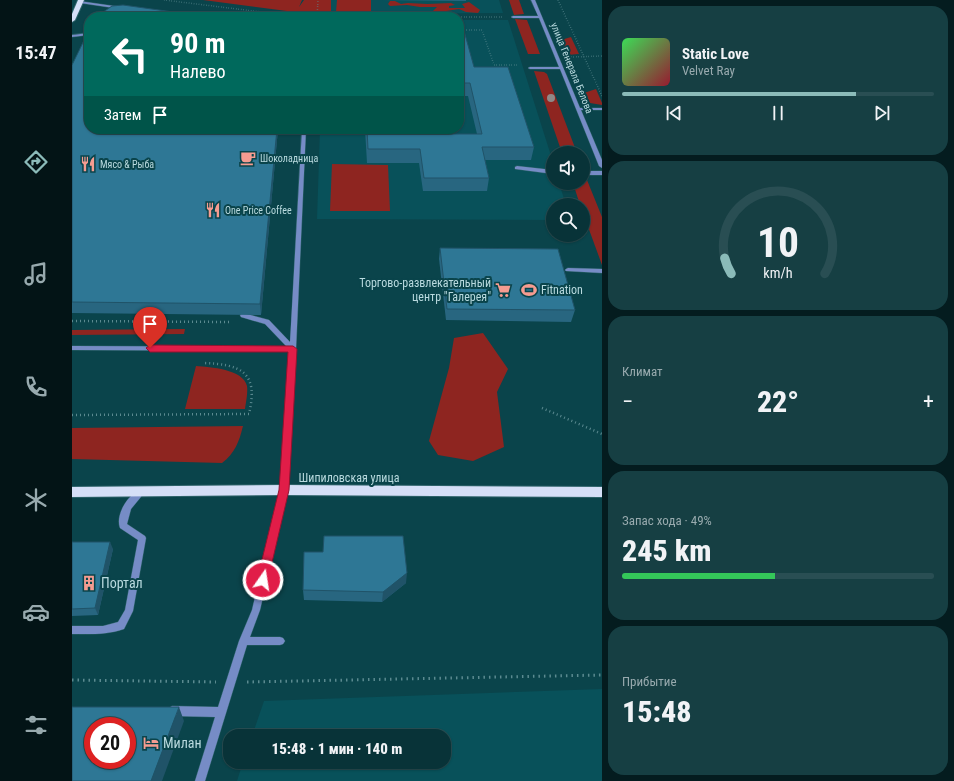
<!DOCTYPE html>
<html lang="ru">
<meta charset="utf-8">
<style>
:root{--surface:#083338;--page:#163f43;--text:#f1f3f6;--muted:#98aaae;--line:#294e53;--accent:#8bbbb9}
body{margin:0;font-family:"Roboto Condensed",sans-serif;background:var(--page);color:var(--text);height:100vh;display:flex;flex-direction:column;font-size:15px;white-space:nowrap}
*{box-sizing:border-box;margin:0}
p{font-size:13px;color:var(--muted)}
.icon{flex:none;width:22px;height:22px;fill:none;stroke:currentColor;stroke-width:2;stroke-linecap:round;stroke-linejoin:round}
.map{position:relative;flex:1;overflow:hidden}
.details{display:flex;flex-direction:column;gap:6px;padding:6px;background:#041c1f;width:352px}
.details>*{flex:none}
.guide{position:absolute;left:12px;top:12px;width:380px;height:122px;border-radius:16px;box-shadow:0 1px 3px #0004,0 0 0 1px var(--line);background:#00695c;color:#fff;overflow:hidden}
.tools{position:absolute;left:474px;top:146px;display:grid;gap:8px}
.tools a{display:grid;place-items:center;width:44px;height:44px;border-radius:50%;background:var(--surface);box-shadow:0 1px 3px #0004,0 0 0 1px var(--line);font-size:20px}
.speed{position:absolute;left:12px;top:717px;display:flex;gap:8px;font-size:20px;font-weight:700;text-align:center}
.speed>*{display:grid;place-content:center;width:52px;height:52px;border-radius:50%;background:var(--surface);box-shadow:0 1px 3px #0004,0 0 0 1px var(--line);line-height:1}
.speed .limit{border:6px solid #d22;background:#fff;color:#111}
.pin{position:absolute;display:grid;place-items:center;width:34px;height:34px;color:#fff;margin:-41px -17px;border-radius:50% 50% 50% 0;rotate:-45deg;box-shadow:0 0 4px #0007}
.pin .icon{rotate:45deg}
.me{position:absolute;width:44px;margin:-22px;rotate:13deg;stroke-linejoin:round;filter:drop-shadow(0 0 3px #0008)}
.turn{display:flex;align-items:center;gap:14px;height:84px;padding:0 20px;font-size:18px}
.turn .icon{width:52px;height:52px;stroke-width:2.5}
.turn b{display:block;font-size:28px;line-height:34px}
.then{display:flex;align-items:center;height:38px;padding:0 20px;background:#0003;gap:8px;font-size:15px}
.big{font-size:30px;font-weight:800;line-height:1.1}
.details .card{flex:1;display:flex;flex-direction:column;justify-content:center;gap:6px;min-width:0;padding:0 14px;border-radius:16px;background:var(--page)}
.details .dial{align-items:center;gap:0}
.dial svg{height:104px;overflow:visible;fill:none;stroke:var(--line);stroke-width:7;stroke-linecap:round;text-anchor:middle}
.dial text{fill:var(--text);stroke:none}
.song{display:flex;align-items:center;gap:12px}
.cover{width:48px;height:48px;border-radius:6px;background:linear-gradient(135deg,hsl(130 70% 55%),hsl(350 70% 35%))}
.played{height:4px;border-radius:2px;background:linear-gradient(90deg,var(--accent) 75%,var(--line) 75%)}
.keys{display:flex;justify-content:space-around;direction:ltr}
.heat{display:flex;justify-content:space-between;align-items:center;font-size:22px;direction:ltr}
.charge{height:6px;border-radius:3px;background:linear-gradient(90deg,#34c759 49%,var(--line) 0)}
.trip{position:absolute;left:151px;top:729px;width:228px;height:40px;border-radius:16px;background:var(--surface);box-shadow:0 1px 3px #0004,0 0 0 1px var(--line);font-weight:800;line-height:40px;text-align:center}
main{display:flex;flex:1;min-height:0}
.dock{display:flex;flex-direction:column;width:72px;justify-content:space-around;align-items:center;background:#031416;color:var(--muted)}
.dock .icon{width:28px;height:28px}
.dock .on{color:var(--accent)}
.dock b{font-size:18px;color:var(--text)}
.map>svg:first-child{display:block}
.built{fill:#08515a}
.green{fill:#8e2520}
.lines{fill:none;stroke-linecap:round;stroke-linejoin:round}
.minor-casing{stroke:#2d6269;stroke-width:1}
.major-casing{stroke:#2d6269;stroke-width:2}
.path-far2{stroke:#5b8a90;stroke-width:1.5;stroke-dasharray:0.5 2;stroke-linecap:butt}
.path-far1{stroke:#5b8a90;stroke-width:2.5;stroke-dasharray:1 3;stroke-linecap:butt}
.path{stroke:#5b8a90;stroke-width:3;stroke-dasharray:1.5 4;stroke-linecap:butt}
.minor{fill:#768cc6;fill-rule:evenodd}
.major{fill:#d5dff7;fill-rule:evenodd}
.tree{fill:#8f8988}
.wall{fill:#286680}
.shaded-wall{fill:#205368}
.building{fill:#2e7795;stroke:#205368;fill-rule:evenodd}
.route{fill:#e11d48;stroke:#92132f}
.labels{text-anchor:middle;dominant-baseline:central;stroke-width:4;stroke-linejoin:round;paint-order:stroke}
.far-street-label{font-size:10px;fill:#b9dadf;stroke:#0a444b}
.far-poi-label{font-size:10px;fill:#b9dadf;stroke:#0a444b;text-anchor:start}
.poi-label{font-size:12px;fill:#b9dadf;stroke:#0a444b;text-anchor:end}
.street-label{font-size:12px;fill:#b9dadf;stroke:#0a444b}
.near-poi-label{font-size:14px;fill:#b9dadf;stroke:#0a444b;text-anchor:start}
</style>
<main>
<nav class="dock">
<b>15:47</b>
<svg class="icon on" aria-label="directions" viewBox="0 0 24 24"><path d="M12 3l9 9-9 9-9-9zM9 14v-3h6M13 9l2 2-2 2"/></svg>
<svg class="icon" aria-label="music" viewBox="0 0 24 24"><path d="M9 18V5l10-2v13"/><circle cx="6" cy="18" r="3"/><circle cx="16" cy="16" r="3"/></svg>
<svg class="icon" aria-label="phone" viewBox="0 0 24 24"><path d="M5 4h4l2 5-3 2q2 4 5 5l2-3 5 2v4C11 20 4 13 5 4z"/></svg>
<svg class="icon" aria-label="climate" viewBox="0 0 24 24"><path d="M12 3v18M4 7l16 10M4 17L20 7"/></svg>
<svg class="icon" aria-label="car" viewBox="0 0 24 24"><path d="M5 17H2v-5l4-1 3-4h7l3 4 3 1v5h-3M9 17h6M6 11h13"/><circle cx="7" cy="17" r="2"/><circle cx="17" cy="17" r="2"/></svg>
<svg class="icon" aria-label="filters" viewBox="0 0 24 24"><path d="M4 7h16M4 17h16"/><circle cx="9" cy="7" r="2"/><circle cx="15" cy="17" r="2"/></svg>
</nav>
<div class="map">
<svg width="530" height="781" viewBox="0 0 530 781">
<rect width="100%" height="100%" fill="#0a444b"/>
<g class="built">
<path d="M 259,0 L 427,0 L 431,13 L 259,14 Z"/>
<path d="M 387,20 L 436,20 L 481,162 L 481,183 L 487,183 L 494,205 L 481,205 L 481,220 L 245,219 L 248,129 L 387,129 Z"/>
<path d="M 530,689 L 530,781 L 165,781 L 171,762 L 372,762 L 372,736 L 180,736 L 192,701 Z"/>
</g>
<g class="green">
<path d="M 131,0 L 230,0 L 227,7 L 232,0 L 259,0 L 259,14 L 238,14 Z"/>
<path d="M 265,0 L 299,0 L 299,12 L 264,12 Z"/>
<path d="M 437,0 L 447,0 L 452,14 L 442,15 Z"/>
<path d="M 318,1 L 323,1 L 329,4 L 336,3 L 355,4 L 379,3 L 383,5 L 377,6 L 377,8 L 393,8 L 390,4 L 397,2 L 408,10 L 406,13 L 394,12 L 387,9 L 368,12 L 361,11 L 365,7 L 348,7 L 335,5 L 318,6 L 316,4 Z"/>
<path d="M 443,19 L 455,20 L 468,54 L 456,54 Z"/>
<path d="M 499,37 L 507,54 L 506,54 L 496,55 L 489,40 Z"/>
<path d="M 462,71 L 472,72 L 475,74 L 505,153 L 490,153 Z"/>
<path d="M 524,89 L 530,103 L 530,105 L 518,103 L 512,93 Z"/>
<path d="M 260,164 L 316,165 L 318,211 L 258,211 Z"/>
<path d="M 511,178 L 515,180 L 530,217 L 530,265 L 511,213 L 511,205 L 508,205 L 501,183 L 511,183 Z"/>
<path d="M 113,329 L 112,334 L 0,335 L 0,330 Z"/>
<path d="M 411,333 L 436,369 L 425,392 L 432,447 L 401,461 L 366,455 L 357,441 L 377,368 L 382,338 Z"/>
<path d="M 124,366 C 138,367 171,369 175,386 C 176,392 174,402 173,409 L 113,409 Z"/>
<path d="M 171,426 C 167,442 163,453 150,463 L 0,459 L 0,428 Z"/>
</g>
<g class="lines">
<defs>
<g id="minor">
<path d="M 459,0 L 463,0 L 508,108 L 530,108 L 530,110 L 509,110 L 530,160 L 530,168 L 527,166 L 488,69 L 458,69 L 456,68 L 458,67 L 487,67 L 467,18 L 441,18 L 439,17 L 441,16 L 466,16 Z"/>
<path d="M 7,1 L 49,7 L 51,8 L 49,9 L 8,3 L 7,3 Z"/>
<path d="M 17,33 L 17,35 L 0,37 L 0,35 Z"/>
<path d="M 230,129 L 234,129 L 224,349 L 216,490 L 188,610 L 178,637 L 208,637 L 211,638 L 213,641 L 211,644 L 208,645 L 175,645 L 133,781 L 123,781 L 143,717 L 100,716 L 97,714 L 95,711 L 97,708 L 100,706 L 146,707 L 167,641 L 180,610 L 208,490 L 218,351 L 0,350 L 0,346 L 215,347 L 193,324 L 169,317 L 168,315 L 171,313 L 197,320 L 218,342 Z"/>
<path d="M 445,166 L 481,170 L 481,174 L 443,169 L 443,167 Z"/>
<rect x="511" y="171" width="19" height="4"/>
<path d="M 496,268 L 530,269 L 530,273 L 494,271 L 493,270 L 494,269 Z"/>
<path d="M 69,489 L 72,490 L 73,492 L 59,509 L 55,524 L 73,536 L 74,538 L 61,611 L 52,629 C 35,635 18,634 0,634 L 0,626 L 31,626 L 46,622 L 53,610 L 66,540 L 48,528 C 43,515 56,494 69,489 Z"/>
</g>
<g id="major">
<path d="M 6,0 L 12,0 L 3,20 L 0,22 L 0,14 Z"/>
<path d="M 212,485 L 530,487 L 530,497 L 212,495 L 0,497 L 0,487 Z"/>
</g>
</defs>
<use href="#minor" class="minor-casing"/>
<use href="#major" class="major-casing"/>
<g class="path-far2">
<path d="M 92,0 L 230,17"/>
<path d="M 486,0 L 530,96"/>
<path d="M 245,17 L 246,0"/>
<path d="M 387,17 L 430,17"/>
<path d="M 387,30 L 410,30 L 422,65 L 446,65"/>
<path d="M 499,57 L 530,56"/>
</g>
<g class="path-far1">
<path d="M 0,321 L 159,322"/>
<path d="M 470,408 L 530,434"/>
<path d="M 0,415 L 177,414 C 187,372 169,364 130,363"/>
</g>
<g class="path">
<path d="M 0,680 L 144,682"/>
<path d="M 175,682 L 530,675"/>
</g>
<use href="#minor" class="minor"/>
<use href="#major" class="major"/>
</g>
<circle class="tree" cx="479" cy="98" r="4"/>
<g class="wall">
<path d="M 309,0 L 394,0 L 394,1 Z"/>
<path d="M 387,27 L 402,67 L 462,147 L 459,160 L 413,160 L 417,178 L 415,191 L 351,191 L 347,163 L 295,163 L 293,129 L 347,129 L 347,134 L 405,134 L 396,96 L 387,96 Z"/>
<path d="M 0,65 L 17,129 L 206,129 L 189,315 L 0,313 Z"/>
<path d="M 368,248 L 503,310 L 499,322 L 374,320 L 367,259 Z"/>
<path d="M 0,542 L 41,549 L 26,615 L 0,616 Z"/>
<path d="M 334,583 L 310,602 L 232,600 L 231,590 Z"/>
</g>
<g class="shaded-wall">
<path d="M 205,129 L 206,129 L 189,315 L 188,304 Z"/>
<path d="M 38,542 L 41,549 L 26,615 L 23,608 Z"/>
<path d="M 335,573 L 334,583 L 310,602 L 311,592 Z"/>
<path d="M 107,707 L 112,721 L 90,781 L 79,781 Z"/>
</g>
<g class="building">
<path d="M 51,5 L 137,17 L 24,17 L 40,6 Z"/>
<path d="M 387,27 L 391,27 L 402,67 L 436,67 L 462,147 L 410,147 L 417,178 L 352,178 L 348,149 L 296,149 L 295,129 L 347,129 L 347,134 L 410,134 L 398,83 L 387,83 Z"/>
<path d="M 17,30 L 17,129 L 205,129 L 188,304 L 0,302 L 0,65 Z"/>
<path d="M 368,248 L 486,249 L 503,310 L 375,309 Z"/>
<path d="M 252,536 L 331,536 L 335,573 L 311,592 L 231,590 L 232,552 L 251,552 Z"/>
<path d="M 0,542 L 38,542 L 23,608 L 0,609 Z"/>
<path d="M 0,707 L 107,707 L 79,781 L 0,781 ZM 21,726 L 55,726 L 55,760 L 21,760 Z"/>
</g>
<path class="route" d="M 78,345 L 221,346 L 225,349 L 217,490 L 195,584 L 191,585 L 187,584 L 185,580 L 207,490 L 216,352 L 78,352 L 74,348 Z"/>
<defs>
<symbol id="cafe-bare" viewBox="-9 -9 18 18"><path d="M-5.5-4.5H6V0H3Q3 3.5 0 3.5H-2.5Q-5.5 3.5-5.5 0ZM3-3.2v2h1.7v-2ZM-6 4.5H4V6H-6Z" fill="#f59c91" stroke="#0a444b" stroke-width="2.5" paint-order="stroke"/></symbol>
<symbol id="restaurant-bare" viewBox="-9 -9 18 18"><path d="M-5-6h1v4h1v-4h1v4h1v-4h1v5L-1.5 .5V6h-2V.5L-5-1ZM5-6V6H3V1.5H1.5Q1.5-4 5-6Z" fill="#f59c91" stroke="#0a444b" stroke-width="2.5" paint-order="stroke"/></symbol>
<symbol id="supermarket-bare" viewBox="-9 -9 18 18"><path d="M-6-5.5h2.5l.6 2H6L4.5 2H-2.5L-4.4-4H-6ZM-1.5 3.2a1.3 1.3 0 1 0 .1 0ZM3 3.2a1.3 1.3 0 1 0 .1 0Z" fill="#f59c91" stroke="#0a444b" stroke-width="2.5" paint-order="stroke"/></symbol>
<symbol id="stadium-bare" viewBox="-9 -9 18 18"><path d="M0-5a6.5 5 0 1 0 0 10a6.5 5 0 1 0 0-10ZM-3.5-1.8h7v3.6h-7Z" fill="#f59c91" stroke="#0a444b" stroke-width="2.5" paint-order="stroke"/></symbol>
<symbol id="building-bare" viewBox="-9 -9 18 18"><path d="M-4-6H4V6H1V3H-1V6H-4ZM-2.5-4.3h1.7v1.8h-1.7ZM.8-4.3h1.7v1.8H.8ZM-2.5-1h1.7V.8h-1.7ZM.8-1h1.7V.8H.8Z" fill="#f59c91" stroke="#0a444b" stroke-width="2.5" paint-order="stroke"/></symbol>
<symbol id="hotel-bare" viewBox="-9 -9 18 18"><path d="M-6-4.5h1.5V1H6V5H4.5V3h-9V5H-6ZM-4 0a1.8 1.8 0 1 1 3.6 0ZM.5 0V-2.5h3Q6-2.5 6 0Z" fill="#f59c91" stroke="#0a444b" stroke-width="2.5" paint-order="stroke"/></symbol>
</defs>
<g fill-rule="evenodd">
<use href="#cafe-bare" x="165" y="147" width="22" height="22"/>
<use href="#restaurant-bare" x="5" y="153" width="22" height="22"/>
<use href="#restaurant-bare" x="130" y="199" width="22" height="22"/>
<use href="#supermarket-bare" x="420" y="279" width="22" height="22"/>
<use href="#stadium-bare" x="446" y="279" width="22" height="22"/>
<use href="#building-bare" x="6" y="572" width="22" height="22"/>
<use href="#hotel-bare" x="68" y="732" width="22" height="22"/>
</g>
<g class="labels">
<g class="far-street-label">
<text transform="translate(500 68) rotate(68)">улица Генерала Белова</text>
</g>
<g class="far-poi-label">
<text x="188" y="158">Шоколадница</text>
<text x="28" y="164">Мясо &amp; Рыба</text>
<text x="153" y="210">One Price Coffee</text>
</g>
<g class="poi-label">
<text x="419" y="283">Торгово-развлекательный<tspan x="419" dy="14">центр "Галерея"</tspan></text>
<text x="469" y="290" text-anchor="start">Fitnation</text>
</g>
<g class="street-label">
<text x="277" y="478">Шипиловская улица</text>
</g>
<g class="near-poi-label">
<text x="29" y="583">Портал</text>
<text x="91" y="743">Милан</text>
</g>
</g>
</svg>
<div class="tools">
<a><svg class="icon" aria-label="sound" viewBox="0 0 24 24"><path d="M4 9h4l5-4v14l-5-4H4zM17 9q2 3 0 6"/></svg></a>
<a><svg class="icon" aria-label="search" viewBox="0 0 24 24"><circle cx="10" cy="10" r="6"/><path d="M15 15l6 6"/></svg></a>
</div>
<div class="speed"><div class="limit">20</div></div>
<div class="pin" style="left:78px;top:348px;background:#d93025"><svg class="icon" aria-label="arrive" viewBox="0 0 24 24"><path d="M6 21V4h12l-3 4 3 4H6"/></svg></div>
<svg class="me" style="left:191px;top:580px" viewBox="-20 -20 40 40"><circle r="17" fill="#e11d48" stroke="#fff" stroke-width="3"/><path d="M0-11L8 9 0 5-8 9z" fill="#fff"/></svg>
<div class="trip">15:48 · 1 мин · 140 m</div>
<div class="guide">
<div class="turn"><svg class="icon" aria-label="left" viewBox="0 0 24 24"><path d="M17 20v-9H6M10 6l-5 5 5 5"/></svg><div><b>90 m</b>Налево</div></div>
<div class="then">Затем<svg class="icon" aria-label="arrive" viewBox="0 0 24 24"><path d="M6 21V4h12l-3 4 3 4H6"/></svg></div>
</div>
</div>
<section class="details">
<div class="card">
<div class="song"><i class="cover"></i><div><b>Static Love</b><p>Velvet Ray</p></div></div>
<div class="played"></div>
<div class="keys"><svg class="icon" aria-label="previous" viewBox="0 0 24 24"><path d="M18 5L8 12l10 7zM5 5v14"/></svg><svg class="icon" aria-label="pause" viewBox="0 0 24 24"><path d="M8 5v14M16 5v14"/></svg><svg class="icon" aria-label="next" viewBox="0 0 24 24"><path d="M6 5l10 7-10 7zM19 5v14"/></svg></div>
</div>
<div class="card dial"><svg viewBox="0 0 100 80">
<path d="M14 69A42 42 0 1 1 86 69"/>
<path d="M14 69A42 42 0 0 1 9 57" stroke="#8bbbb9"/>
<text x="50" y="56" font-size="32" font-weight="700">10</text>
<text x="50" y="72" font-size="11">km/h</text>
</svg></div>
<div class="card"><p>Климат</p>
<div class="heat"><a>−</a><b class="big">22°</b><a>+</a></div>
</div>
<div class="card"><p>Запас хода · 49%</p><b class="big">245 km</b><div class="charge"></div></div>
<div class="card"><p>Прибытие</p><b class="big">15:48</b></div>
</section>
</main>
